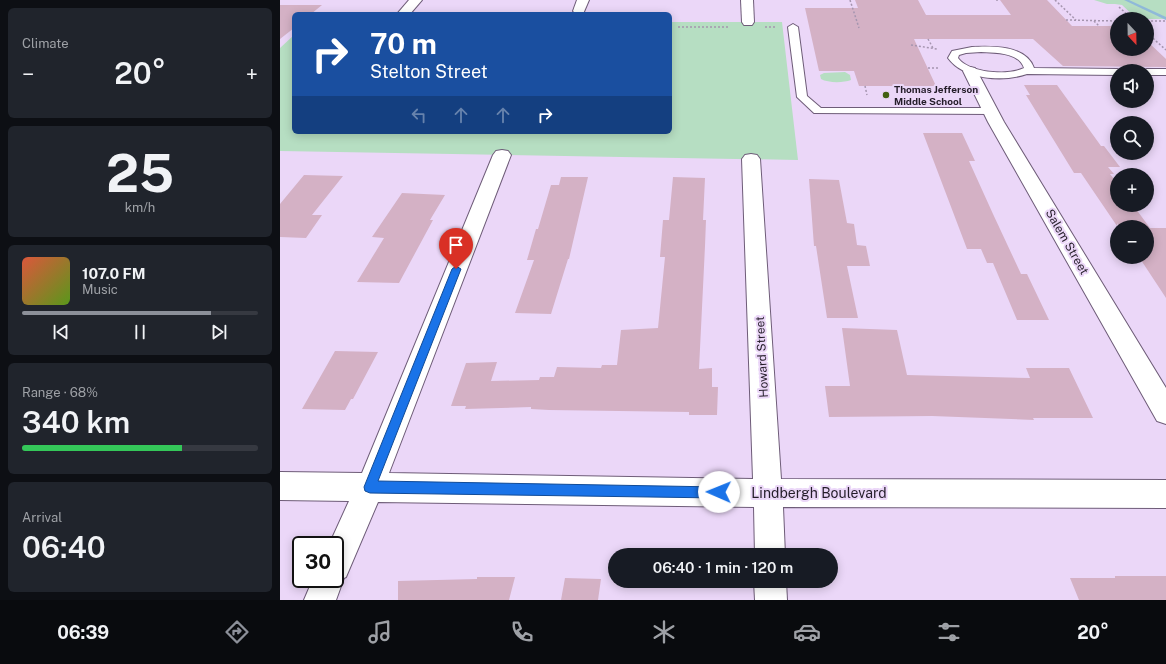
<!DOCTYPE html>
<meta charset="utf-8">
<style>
:root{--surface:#171b24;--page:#20242c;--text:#f1f3f6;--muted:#9ea1a6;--line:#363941;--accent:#8c9099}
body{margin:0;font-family:"Public Sans",sans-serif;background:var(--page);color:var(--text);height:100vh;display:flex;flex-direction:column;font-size:15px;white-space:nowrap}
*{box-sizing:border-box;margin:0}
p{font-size:13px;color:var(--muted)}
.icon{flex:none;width:22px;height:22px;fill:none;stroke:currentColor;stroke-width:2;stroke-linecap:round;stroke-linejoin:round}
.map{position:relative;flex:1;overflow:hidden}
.panel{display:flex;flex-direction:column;gap:8px;padding:8px;background:#0d0f14;width:280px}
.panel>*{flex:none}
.hud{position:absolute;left:12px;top:12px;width:380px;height:122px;border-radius:6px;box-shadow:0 2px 10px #0003;background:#1a4fa0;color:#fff;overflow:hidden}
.needle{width:26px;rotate:158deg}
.tools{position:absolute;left:830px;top:12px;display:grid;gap:8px}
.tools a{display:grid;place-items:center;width:44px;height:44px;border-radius:50%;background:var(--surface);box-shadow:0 2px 10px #0003;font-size:20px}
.speed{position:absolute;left:12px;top:536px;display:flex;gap:8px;font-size:20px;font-weight:700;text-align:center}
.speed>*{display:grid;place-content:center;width:52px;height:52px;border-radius:50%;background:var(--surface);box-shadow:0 2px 10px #0003;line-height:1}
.speed .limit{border:2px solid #111;border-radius:6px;background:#fff;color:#111}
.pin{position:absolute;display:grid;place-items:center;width:34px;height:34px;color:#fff;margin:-41px -17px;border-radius:50% 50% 50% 0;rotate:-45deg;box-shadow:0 0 4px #0007}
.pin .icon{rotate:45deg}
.me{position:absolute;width:44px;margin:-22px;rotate:271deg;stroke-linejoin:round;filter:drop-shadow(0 0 3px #0008)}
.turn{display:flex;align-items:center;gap:14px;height:84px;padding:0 12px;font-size:18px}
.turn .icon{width:52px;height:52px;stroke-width:2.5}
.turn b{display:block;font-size:28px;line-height:34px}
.lanes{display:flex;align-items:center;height:38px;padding:0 12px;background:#0003;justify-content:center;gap:20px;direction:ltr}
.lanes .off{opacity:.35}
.big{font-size:30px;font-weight:600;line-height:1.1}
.panel .card{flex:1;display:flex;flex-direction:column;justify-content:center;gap:6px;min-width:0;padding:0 14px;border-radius:6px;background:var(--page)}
.panel .dial{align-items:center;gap:0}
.dial b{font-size:52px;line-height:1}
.song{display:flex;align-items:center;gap:12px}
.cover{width:48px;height:48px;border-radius:6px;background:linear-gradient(135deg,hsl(10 70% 55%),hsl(90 70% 35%))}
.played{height:4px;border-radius:2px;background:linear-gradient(90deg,var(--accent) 80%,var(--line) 80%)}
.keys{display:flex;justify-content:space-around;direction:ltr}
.heat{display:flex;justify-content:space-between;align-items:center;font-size:22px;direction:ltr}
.charge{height:6px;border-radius:3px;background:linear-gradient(90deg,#34c759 68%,var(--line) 0)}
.trip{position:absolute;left:328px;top:548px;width:230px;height:40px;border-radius:20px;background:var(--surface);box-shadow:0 2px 10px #0003;font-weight:600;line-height:40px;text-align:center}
.tabs{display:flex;height:64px;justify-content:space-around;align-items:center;background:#090b0e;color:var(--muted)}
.tabs .icon{width:28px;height:28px}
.tabs .current{color:var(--accent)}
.tabs b{font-size:18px;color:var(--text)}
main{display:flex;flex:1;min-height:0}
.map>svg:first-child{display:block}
.green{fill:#b6dec2}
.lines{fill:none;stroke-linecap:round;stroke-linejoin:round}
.stream{fill:#8fb9d9;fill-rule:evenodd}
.building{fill:#d4b1c5}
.service-casing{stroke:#6e5c78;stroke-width:2}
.minor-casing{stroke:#6e5c78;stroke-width:2}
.path{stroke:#a595af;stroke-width:1.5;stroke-dasharray:2 2;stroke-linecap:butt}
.service{fill:#fff;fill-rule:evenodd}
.minor{fill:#fff;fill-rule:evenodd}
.route{fill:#1a73e8;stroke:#114b97}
.poi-dot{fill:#436012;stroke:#ebd7f8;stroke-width:1.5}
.labels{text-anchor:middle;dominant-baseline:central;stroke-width:4;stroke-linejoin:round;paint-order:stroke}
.far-poi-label{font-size:10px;font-weight:bold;fill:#241d29;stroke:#ebd7f8;text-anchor:start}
.street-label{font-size:12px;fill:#241d29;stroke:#ebd7f8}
.near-street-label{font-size:14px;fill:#241d29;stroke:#ebd7f8}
</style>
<main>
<section class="panel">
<div class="card"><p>Climate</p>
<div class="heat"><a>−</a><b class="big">20°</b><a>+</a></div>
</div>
<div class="card dial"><b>25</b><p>km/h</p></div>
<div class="card">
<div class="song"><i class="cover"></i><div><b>107.0 FM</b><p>Music</p></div></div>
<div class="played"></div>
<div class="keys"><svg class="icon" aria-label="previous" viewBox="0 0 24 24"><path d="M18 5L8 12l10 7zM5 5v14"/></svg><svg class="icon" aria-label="pause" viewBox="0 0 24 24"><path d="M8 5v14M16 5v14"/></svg><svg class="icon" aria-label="next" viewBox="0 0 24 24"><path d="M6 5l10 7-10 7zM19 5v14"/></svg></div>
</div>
<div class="card"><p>Range · 68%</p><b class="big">340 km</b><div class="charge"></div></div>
<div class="card"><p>Arrival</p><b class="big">06:40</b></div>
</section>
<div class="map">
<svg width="886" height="600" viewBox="0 0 886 600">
<rect width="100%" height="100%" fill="#ebd7f8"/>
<g class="green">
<path d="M 814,0 L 886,0 L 886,19 L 857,19 L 842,5 L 835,4 L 827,4 Z"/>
<path d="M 390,22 L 502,22 L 518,160 L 0,151 L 0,48 L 14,35 L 14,132 L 390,132 Z"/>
<path d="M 565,72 L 570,75 L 571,80 C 563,83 548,83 541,79 L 540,75 L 544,73 Z"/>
</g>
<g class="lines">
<path class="stream" d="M 844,0 L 849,0 L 886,17 L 886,20 Z"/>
</g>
<g class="building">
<path d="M 575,0 L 638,0 L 646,15 L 731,15 L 720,0 L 767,0 L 792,26 L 837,26 L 837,49 L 867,49 L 867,41 L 886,59 L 886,67 L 783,66 L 753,39 L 634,39 L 656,86 L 579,86 L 574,71 L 539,71 L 525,8 L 578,8 Z"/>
<path d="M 0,5 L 42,5 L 31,14 L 14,14 L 14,28 L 0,39 Z"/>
<path d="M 744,85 L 777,85 L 821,146 L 824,146 L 840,167 L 828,167 L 834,174 L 830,174 L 837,183 L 837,205 L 853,205 L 870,228 L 886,228 L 886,298 L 859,257 L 867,257 L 867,227 L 839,227 L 837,223 L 837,226 L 801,173 L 794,173 L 746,95 L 750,95 Z"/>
<path d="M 643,133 L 682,133 L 695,161 L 689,161 L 713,214 L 741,274 L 747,274 L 769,320 L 737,320 L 713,263 L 707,263 L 701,249 L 687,249 Z"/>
<path d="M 24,175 L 63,176 L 32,215 L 42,215 L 26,238 L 0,237 L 0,204 Z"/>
<path d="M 281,177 L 308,177 L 289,259 L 288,259 L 271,314 L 235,313 L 254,260 L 247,260 L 256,229 L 258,229 L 271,185 L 279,185 Z"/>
<path d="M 393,177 L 425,178 L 423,220 L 426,220 L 425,246 L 419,369 L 432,368 L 432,387 L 438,387 L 437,415 L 409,415 L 409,412 L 269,410 L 251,409 L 251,407 L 185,409 L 186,406 L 171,406 L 186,363 L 217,362 L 211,381 L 259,380 L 260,377 L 274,377 L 277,367 L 321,368 L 322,365 L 337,365 L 341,330 L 378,328 L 385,257 L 380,257 L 383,220 L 389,220 Z"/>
<path d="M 529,179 L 559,180 L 567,223 L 574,224 L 577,245 L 586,246 L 590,266 L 567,266 L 578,318 L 547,318 L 536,246 L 534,246 Z"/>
<path d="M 122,193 L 165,195 L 150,220 L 153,220 L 119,283 L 77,282 L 104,238 L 92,237 Z"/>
<path d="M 562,328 L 617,330 L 627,375 L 750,378 L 746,368 L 789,368 L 813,418 L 753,418 L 754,420 L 652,416 L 549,417 L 545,386 L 570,386 Z"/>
<path d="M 55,351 L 98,352 L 73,399 L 71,399 L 65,410 L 22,409 Z"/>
<path d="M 835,576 L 886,576 L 886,600 L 799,600 L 790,578 L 835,578 Z"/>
<path d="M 197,577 L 235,577 L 229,600 L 118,600 L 118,581 L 197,579 Z"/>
<path d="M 285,578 L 321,579 L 318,600 L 281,600 Z"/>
</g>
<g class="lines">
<defs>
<g id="service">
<path d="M 513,24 L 518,27 L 527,96 L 541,108 L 711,108 L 715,109 L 717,111 L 715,113 L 711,114 L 534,113 L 517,97 L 508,27 Z"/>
<path d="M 692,47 C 712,46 746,45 754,68 L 837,69 L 841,71 L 837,71 L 837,75 L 747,74 C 723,82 684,80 668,58 L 672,51 ZM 701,52 C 715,53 739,52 744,68 C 728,76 689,73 678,58 L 679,55 L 686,53 Z"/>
<path d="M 867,69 L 886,69 L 886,75 L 867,75 L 867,71 L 863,71 Z"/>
</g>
<g id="minor">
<path d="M 129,0 L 142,0 L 130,14 L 117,14 Z"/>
<path d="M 297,0 L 309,0 L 303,14 L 296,14 L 293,11 Z"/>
<path d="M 461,0 L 473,0 L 474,22 L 472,25 L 464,25 L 462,22 Z"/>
<path d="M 690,67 L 695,68 L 697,71 L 724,122 L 886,388 L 886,424 L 877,421 L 708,122 L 683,71 L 685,68 Z"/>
<path d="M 222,150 L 228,151 L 231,155 L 109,473 L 473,479 L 462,159 L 465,155 L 471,154 L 477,155 L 480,159 L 501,479 L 886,480 L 886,508 L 503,507 L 505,555 L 475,555 L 474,507 L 98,502 L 66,577 L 64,578 L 56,600 L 24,600 L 33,579 L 55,579 L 55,545 L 49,545 L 69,501 L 0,500 L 0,472 L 82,473 L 213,155 L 216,151 Z"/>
<path d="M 474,581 L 506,581 L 507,600 L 475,600 Z"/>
</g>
</defs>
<use href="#service" class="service-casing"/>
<use href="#minor" class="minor-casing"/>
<g class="path">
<path d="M 570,0 L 579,28"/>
<path d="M 716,0 L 720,0"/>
<path d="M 775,0 L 796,20"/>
<path d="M 839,7 L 852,19"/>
<path d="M 786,20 L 837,21"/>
<path d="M 814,21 L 819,26"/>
<path d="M 867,21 L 886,21"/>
<path d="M 398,27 L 450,27"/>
<path d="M 485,27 L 496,27"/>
<path d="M 867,33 L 886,50"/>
<path d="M 648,39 L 653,48"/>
<path d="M 631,45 L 657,49"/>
<path d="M 648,68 L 658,68"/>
<path d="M 585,86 L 587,95"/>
</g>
<use href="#service" class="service"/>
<use href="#minor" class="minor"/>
</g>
<path class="route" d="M 176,266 L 181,269 L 98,481 L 439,487 L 443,488 L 445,492 L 443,497 L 439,498 L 90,493 L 85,491 L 84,487 L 172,269 Z"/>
<circle class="poi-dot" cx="606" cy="95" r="4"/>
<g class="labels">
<g class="far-poi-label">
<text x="614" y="89">Thomas Jefferson<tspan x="614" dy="12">Middle School</tspan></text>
</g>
<g class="street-label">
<text transform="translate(787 242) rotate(60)">Salem Street</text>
<text transform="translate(482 357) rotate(-93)">Howard Street</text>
</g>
<g class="near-street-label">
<text x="539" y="493">Lindbergh Boulevard</text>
</g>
</g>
</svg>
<div class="tools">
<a><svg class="needle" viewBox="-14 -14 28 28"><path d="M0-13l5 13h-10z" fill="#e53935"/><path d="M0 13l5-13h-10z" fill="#9ea1a6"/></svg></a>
<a><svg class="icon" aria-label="sound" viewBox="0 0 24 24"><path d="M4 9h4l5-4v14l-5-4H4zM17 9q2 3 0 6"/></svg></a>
<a><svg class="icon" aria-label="search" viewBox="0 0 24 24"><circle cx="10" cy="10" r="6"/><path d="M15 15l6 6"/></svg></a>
<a>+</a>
<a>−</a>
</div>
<div class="speed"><div class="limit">30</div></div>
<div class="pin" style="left:176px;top:269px;background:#d93025"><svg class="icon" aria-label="arrive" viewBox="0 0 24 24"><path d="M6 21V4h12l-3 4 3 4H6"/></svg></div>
<svg class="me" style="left:439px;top:492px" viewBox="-20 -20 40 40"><circle r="19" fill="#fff"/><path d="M0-13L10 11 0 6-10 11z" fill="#1a73e8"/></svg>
<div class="trip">06:40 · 1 min · 120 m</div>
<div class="hud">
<div class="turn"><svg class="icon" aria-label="right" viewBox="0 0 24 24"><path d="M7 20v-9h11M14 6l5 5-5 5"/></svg><div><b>70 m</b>Stelton Street</div></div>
<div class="lanes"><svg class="icon off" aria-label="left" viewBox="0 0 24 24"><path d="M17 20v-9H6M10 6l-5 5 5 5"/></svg><svg class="icon off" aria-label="ahead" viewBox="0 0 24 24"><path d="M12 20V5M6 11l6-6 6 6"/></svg><svg class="icon off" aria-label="ahead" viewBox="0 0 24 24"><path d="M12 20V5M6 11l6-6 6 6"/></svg><svg class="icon" aria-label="right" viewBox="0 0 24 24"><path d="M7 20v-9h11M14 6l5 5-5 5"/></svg></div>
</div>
</div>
</main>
<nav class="tabs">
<b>06:39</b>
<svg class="icon current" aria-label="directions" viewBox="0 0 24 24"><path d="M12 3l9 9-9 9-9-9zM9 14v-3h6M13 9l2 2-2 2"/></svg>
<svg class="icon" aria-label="music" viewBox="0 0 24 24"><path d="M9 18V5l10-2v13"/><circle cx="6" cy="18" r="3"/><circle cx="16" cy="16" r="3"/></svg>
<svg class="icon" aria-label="phone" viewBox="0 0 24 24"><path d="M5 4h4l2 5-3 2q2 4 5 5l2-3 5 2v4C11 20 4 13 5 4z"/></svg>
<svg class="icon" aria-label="climate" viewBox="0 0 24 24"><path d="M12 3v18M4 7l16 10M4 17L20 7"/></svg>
<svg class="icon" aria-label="car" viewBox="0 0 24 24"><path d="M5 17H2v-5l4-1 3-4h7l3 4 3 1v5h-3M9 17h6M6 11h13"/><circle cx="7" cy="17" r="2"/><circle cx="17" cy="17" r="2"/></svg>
<svg class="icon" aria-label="filters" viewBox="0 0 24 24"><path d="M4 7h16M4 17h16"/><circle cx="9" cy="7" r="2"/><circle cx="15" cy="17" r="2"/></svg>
<b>20°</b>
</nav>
